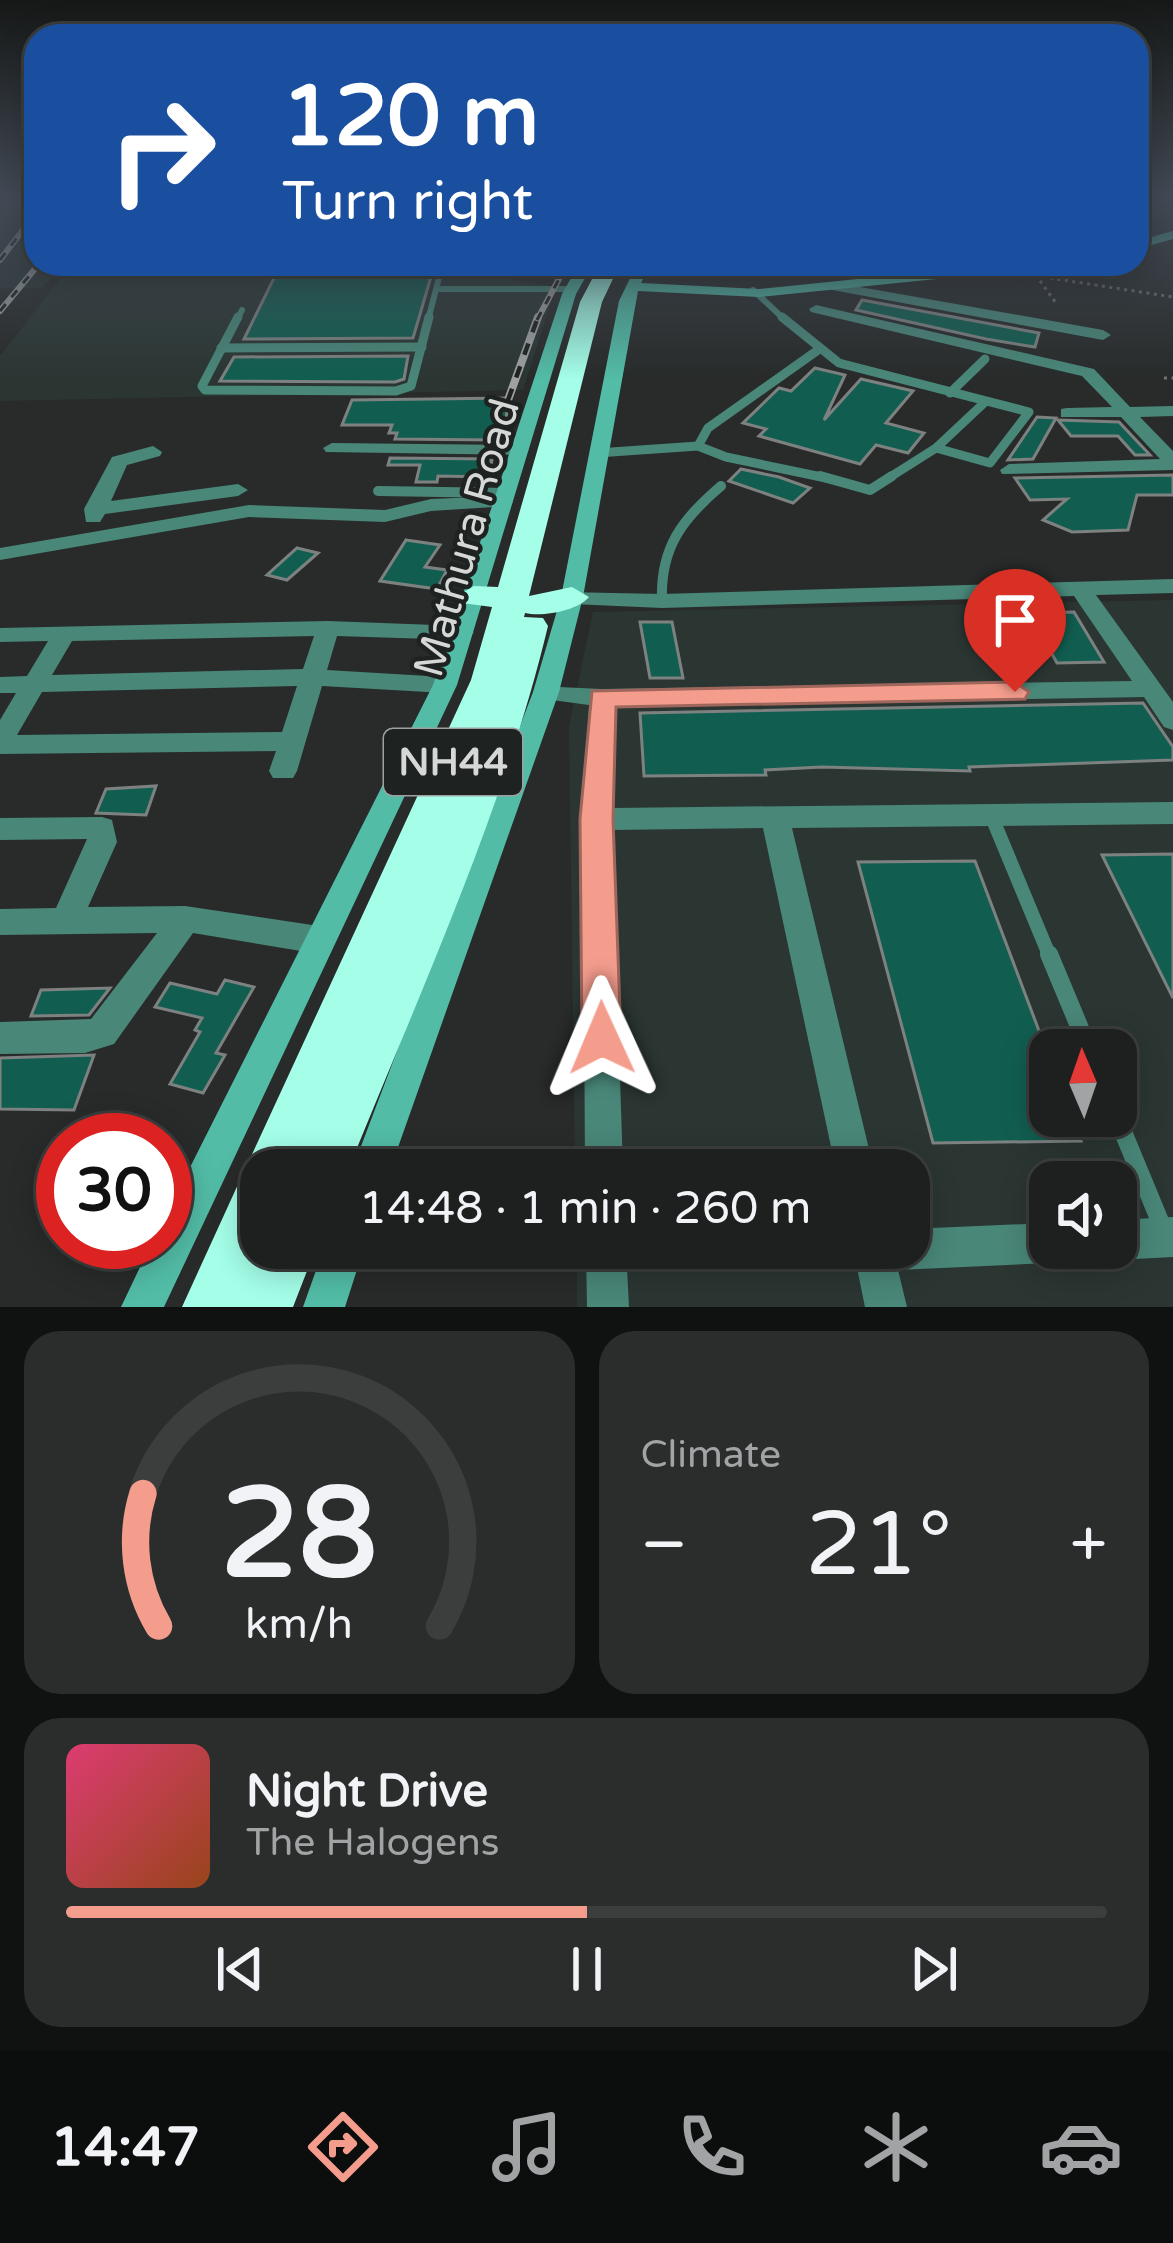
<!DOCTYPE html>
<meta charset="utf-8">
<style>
:root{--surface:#1e2020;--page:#2b2d2d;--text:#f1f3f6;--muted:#a1a3a5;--line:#3c3e3e;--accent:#f49d8d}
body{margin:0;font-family:"Varela Round",sans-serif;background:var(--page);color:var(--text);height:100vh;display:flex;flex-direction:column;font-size:45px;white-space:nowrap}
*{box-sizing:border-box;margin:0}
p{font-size:39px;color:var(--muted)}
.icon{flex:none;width:66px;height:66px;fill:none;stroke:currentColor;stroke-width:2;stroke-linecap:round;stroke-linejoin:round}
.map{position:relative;height:1307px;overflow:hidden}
.details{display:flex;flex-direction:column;gap:24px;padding:24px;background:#101212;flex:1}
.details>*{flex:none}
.top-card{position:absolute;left:24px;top:24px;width:1125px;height:252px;border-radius:36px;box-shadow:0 6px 30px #0003,0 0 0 3px var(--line);background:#1a4fa0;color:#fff;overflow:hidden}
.needle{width:78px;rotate:358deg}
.tools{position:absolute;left:1029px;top:1029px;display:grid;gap:24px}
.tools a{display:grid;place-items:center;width:108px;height:108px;border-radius:24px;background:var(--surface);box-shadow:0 6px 30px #0003,0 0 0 3px var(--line);font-size:60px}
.speed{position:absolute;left:36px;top:1113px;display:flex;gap:24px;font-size:60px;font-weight:700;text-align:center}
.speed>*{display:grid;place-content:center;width:156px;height:156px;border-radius:50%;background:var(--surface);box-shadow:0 6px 30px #0003,0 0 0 3px var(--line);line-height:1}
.speed .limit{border:18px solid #d22;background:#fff;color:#111}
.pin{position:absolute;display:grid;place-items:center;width:102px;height:102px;color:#fff;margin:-123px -51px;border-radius:50% 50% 50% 0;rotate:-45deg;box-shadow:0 0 12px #0007}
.pin .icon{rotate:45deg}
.me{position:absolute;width:132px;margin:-66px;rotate:359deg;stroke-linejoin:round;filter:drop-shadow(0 0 9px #0008)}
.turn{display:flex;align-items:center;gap:42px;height:252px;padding:0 60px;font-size:54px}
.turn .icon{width:156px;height:156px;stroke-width:2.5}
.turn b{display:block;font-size:84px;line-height:102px}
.big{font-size:90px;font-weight:600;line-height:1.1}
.details .widget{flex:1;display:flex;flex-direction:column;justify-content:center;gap:18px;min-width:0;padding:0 42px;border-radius:36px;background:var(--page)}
.details .dial{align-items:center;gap:0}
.dial svg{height:312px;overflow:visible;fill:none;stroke:var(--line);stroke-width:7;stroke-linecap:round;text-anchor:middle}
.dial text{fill:var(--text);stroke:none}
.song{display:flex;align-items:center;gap:36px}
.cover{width:144px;height:144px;border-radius:18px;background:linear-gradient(135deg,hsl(340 70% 55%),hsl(20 70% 35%))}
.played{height:12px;border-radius:6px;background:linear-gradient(90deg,var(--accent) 50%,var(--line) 50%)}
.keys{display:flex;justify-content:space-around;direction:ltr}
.heat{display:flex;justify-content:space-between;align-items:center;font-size:66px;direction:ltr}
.details .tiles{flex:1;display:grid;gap:24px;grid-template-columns:1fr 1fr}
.widget:last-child{grid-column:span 2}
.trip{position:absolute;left:240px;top:1149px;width:690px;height:120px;border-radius:36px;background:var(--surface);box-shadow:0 6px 30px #0003,0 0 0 3px var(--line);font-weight:600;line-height:120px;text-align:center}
.tabs{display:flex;height:192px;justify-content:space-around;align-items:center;background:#0c0d0d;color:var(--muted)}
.tabs .icon{width:84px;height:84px}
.tabs .selected{color:var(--accent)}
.tabs b{font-size:54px;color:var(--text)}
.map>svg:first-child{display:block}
.built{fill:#2b3633;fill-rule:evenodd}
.building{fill:#115e50;stroke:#7d8180;stroke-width:3}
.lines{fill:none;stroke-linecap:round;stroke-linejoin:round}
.path{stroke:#707271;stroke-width:3;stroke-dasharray:3 4.5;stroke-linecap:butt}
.lane-far4{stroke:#498779;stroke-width:6}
.lane-far3{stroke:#498779;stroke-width:9}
.lane-far2{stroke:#498779;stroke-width:10}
.lane-far1{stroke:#498779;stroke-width:14}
.lane{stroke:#498779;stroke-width:18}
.street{fill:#498779;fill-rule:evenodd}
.secondary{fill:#52bca6;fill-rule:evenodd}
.highway{fill:#a4fee8;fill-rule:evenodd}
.rail-far1-casing{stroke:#9fa1a0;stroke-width:6}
.rail-casing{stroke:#9fa1a0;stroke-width:8}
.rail-far1{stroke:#1e2221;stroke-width:3;stroke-dasharray:9;stroke-linecap:butt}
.rail{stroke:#1e2221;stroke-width:4.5;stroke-dasharray:12;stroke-linecap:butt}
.route{fill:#f49d8d;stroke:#9f665c;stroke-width:3}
.labels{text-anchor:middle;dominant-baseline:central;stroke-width:9;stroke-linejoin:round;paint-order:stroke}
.shield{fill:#1e2221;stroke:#9fa1a0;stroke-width:3}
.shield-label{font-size:39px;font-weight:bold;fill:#d6d8d7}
.street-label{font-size:42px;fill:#d6d8d7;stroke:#1e2221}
</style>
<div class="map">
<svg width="1173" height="1307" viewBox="0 0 1173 1307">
<rect width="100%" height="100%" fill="#282b2a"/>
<g class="built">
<path d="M 0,196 L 36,196 L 36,264 L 67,264 L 41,288 L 0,288 Z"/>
<path d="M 72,264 L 420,264 L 556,287 L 523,390 L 0,401 L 0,356 Z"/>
<path d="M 1173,600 L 1173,1307 L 577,1307 L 577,1248 L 909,1248 L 909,1170 L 575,1170 L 569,726 L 593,612 ZM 1050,1050 L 1116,1050 L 1116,1116 L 1050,1116 ZM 1050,1182 L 1116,1182 L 1116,1248 L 1050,1248 Z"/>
</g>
<g class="building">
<path d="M 276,274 L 282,277 L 431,277 L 413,338 L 244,339 Z"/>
<path d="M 862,300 L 1039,333 L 1035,347 L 986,339 L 856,310 Z"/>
<path d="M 408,356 L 404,379 L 395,382 L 220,381 L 234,357 Z"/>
<path d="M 815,368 L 845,375 L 824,420 L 861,379 L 913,391 L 886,423 L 924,433 L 908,453 L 876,445 L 860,464 L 759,436 L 766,429 L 743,423 L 779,388 L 791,391 Z"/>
<path d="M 509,398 L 503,439 L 496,440 L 395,439 L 397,433 L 389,433 L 392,425 L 342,425 L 352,400 Z"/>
<path d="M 1037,417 L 1056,418 L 1033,459 L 1008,460 Z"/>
<path d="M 1058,420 L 1119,422 L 1150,455 L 1135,455 L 1118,436 L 1071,436 Z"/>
<path d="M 390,458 L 492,459 L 489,477 L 438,476 L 437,482 L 416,482 L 420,465 L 388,465 Z"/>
<path d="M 741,469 L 779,477 L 810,488 L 793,503 L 729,481 Z"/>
<path d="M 1173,475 L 1173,495 L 1137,495 L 1128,530 L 1072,532 L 1043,520 L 1067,499 L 1030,500 L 1015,478 Z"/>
<path d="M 406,540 L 440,545 L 425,567 L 447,570 L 437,589 L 380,581 Z"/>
<path d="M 297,548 L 318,553 L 287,580 L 267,575 Z"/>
<path d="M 1074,612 L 1104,662 L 1057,663 L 1029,613 Z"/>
<path d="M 640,622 L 672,622 L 683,678 L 650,678 Z"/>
<path d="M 1143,703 L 1173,747 L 1173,760 L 969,767 L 970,771 L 822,767 L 765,770 L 766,775 L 644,776 L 640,713 Z"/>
<path d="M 156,786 L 146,815 L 96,813 L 106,789 Z"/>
<path d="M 1173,854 L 1173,998 L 1102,855 Z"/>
<path d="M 975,861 L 1050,1060 L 1050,1116 L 1071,1116 L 1081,1141 L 933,1143 L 858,862 Z"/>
<path d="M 225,980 L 254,987 L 216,1053 L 225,1055 L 203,1093 L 170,1084 L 200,1032 L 195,1030 L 202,1018 L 155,1007 L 170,983 L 217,994 Z"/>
<path d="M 110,988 L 89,1015 L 31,1016 L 41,990 Z"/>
<path d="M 94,1055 L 74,1110 L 0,1109 L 0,1058 Z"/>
</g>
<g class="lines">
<g class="path">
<path d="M 1050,278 L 1173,297"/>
<path d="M 1040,281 L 1056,303"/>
<path d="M 1164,378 L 1173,378"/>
</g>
<g class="lane-far4">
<path d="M 282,269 L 441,270 L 428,320"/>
<path d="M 440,289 L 571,289"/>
<path d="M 753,290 L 785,320"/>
<path d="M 237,320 L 242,310"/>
</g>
<g class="lane-far3">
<path d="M 238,317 L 202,386 L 205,390 L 396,391 L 411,386 L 429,317"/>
<path d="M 782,317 L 839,363 L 1029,412 L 990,463 L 936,448"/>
<path d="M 221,348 L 422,347"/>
<path d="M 818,350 L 708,428 L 698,446 L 726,457 L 831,479"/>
<path d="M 950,393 L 985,359"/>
<path d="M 597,453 L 698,446"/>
<path d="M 887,479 L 936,448 L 984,403"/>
</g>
<g class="lane-far2">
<path d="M 820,476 L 870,490 L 892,476"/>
<path d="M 378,491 L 506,493"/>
<path d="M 662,601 C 660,548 682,519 721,486"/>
</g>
<path class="lane-far1" d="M 991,815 L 1050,957"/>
<g class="lane">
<path d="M 1049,954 L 1089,1050"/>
<path d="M 1116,1115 L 1164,1231"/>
</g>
<g class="street">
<path d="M 832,282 L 1103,330 L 1111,335 L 1103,340 L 827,289 L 825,286 Z"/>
<path d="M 816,305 L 1094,369 L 1130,407 L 1173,406 L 1173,416 L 1140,417 L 1173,451 L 1173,470 L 1002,474 L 1000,470 L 1009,464 L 1160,459 L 1121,417 L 1061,417 L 1061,409 L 1067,408 L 1112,407 L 1082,376 L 811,312 L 809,309 Z"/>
<path d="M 332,443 L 520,445 L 529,450 L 520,455 L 326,452 L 323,448 Z"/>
<path d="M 153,446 L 162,452 L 160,456 L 127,465 L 111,501 L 238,484 L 248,490 L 238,496 L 105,514 L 100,522 L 86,522 L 84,509 L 112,457 Z"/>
<path d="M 503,496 L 513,502 L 510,506 L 431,511 L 385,522 L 249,517 L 0,560 L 0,548 L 249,505 L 385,510 L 431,499 Z"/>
<path d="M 1173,579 L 1173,593 L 1096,595 L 1173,702 L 1173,730 L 1164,727 L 1144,697 L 614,706 L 612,808 L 1173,802 L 1173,824 L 792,828 L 874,1170 L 836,1170 L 763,828 L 612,830 L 623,1170 L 585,1170 L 583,819 L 589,705 L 537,698 L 533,692 L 537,686 L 602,689 L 1132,681 L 1074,596 L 662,608 L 572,604 L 561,597 L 564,592 L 662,594 Z"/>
<path d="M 328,621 L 462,626 L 474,633 L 462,640 L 337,636 L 327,670 L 445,677 L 457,685 L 445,693 L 322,686 L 297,771 L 293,778 L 273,778 L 269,771 L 276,751 L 0,754 L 0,720 L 16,693 L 0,693 L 0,677 L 27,676 L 48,641 L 0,642 L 0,628 ZM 314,636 L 303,669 L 52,675 L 72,641 ZM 297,686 L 282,732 L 17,735 L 42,692 Z"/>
<path d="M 102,817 L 112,820 L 117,842 L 88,907 L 185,906 L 319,926 L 330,930 L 335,940 L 330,950 L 319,954 L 193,933 L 114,1044 L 85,1053 L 0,1054 L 0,1022 L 91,1019 L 157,933 L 0,935 L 0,909 L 56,908 L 87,839 L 0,840 L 0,818 Z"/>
<path d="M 1173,1217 L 1173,1257 L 1116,1260 L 1102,1254 L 1099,1248 L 1116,1248 L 1116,1220 Z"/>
<path d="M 1050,1223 L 1050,1248 L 1068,1248 L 1064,1257 L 1050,1263 L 898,1270 L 907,1307 L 865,1307 L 853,1248 L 909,1248 L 909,1229 Z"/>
<path d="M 586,1248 L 626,1248 L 629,1307 L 587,1307 Z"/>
</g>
<g class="secondary">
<path d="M 1173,231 L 1173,239 L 1137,249 L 1137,241 Z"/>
<path d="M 579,264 L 593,264 L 576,294 L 457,685 L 164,1307 L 121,1307 L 152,1242 L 165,1242 L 165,1217 L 433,685 L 562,294 Z"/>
<path d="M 637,264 L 651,264 L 641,283 L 759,289 L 1005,264 L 1051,264 L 1044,268 L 759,297 L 638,291 L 583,597 L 559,692 L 390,1170 L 352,1170 L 533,692 L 561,597 L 619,301 Z"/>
<path d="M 324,1248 L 364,1248 L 345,1307 L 303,1307 Z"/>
</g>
<path class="highway" d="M 600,264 L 620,264 L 602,302 L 529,596 L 572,587 L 589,597 C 577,611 543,617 525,613 L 524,617 L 543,618 L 548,626 C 505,807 418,997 348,1170 L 261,1170 L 261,1248 L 316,1248 L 293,1307 L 182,1307 L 240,1180 L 248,1177 L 245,1170 L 254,1150 L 471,680 L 492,607 L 462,603 L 457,596 L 474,586 L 498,587 L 580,302 Z"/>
<defs>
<g id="rail-far1">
<path d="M 0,260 L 36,213"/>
<path d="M 0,311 L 39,264"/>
<path d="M 537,320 L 567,264"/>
</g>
<path id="rail" d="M 508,400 L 538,317"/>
</defs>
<use href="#rail-far1" class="rail-far1-casing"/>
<use href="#rail" class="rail-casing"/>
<use href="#rail-far1" class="rail-far1"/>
<use href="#rail" class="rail"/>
</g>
<linearGradient id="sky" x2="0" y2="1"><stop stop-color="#161817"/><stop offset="0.52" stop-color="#424a55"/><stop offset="1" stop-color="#424a55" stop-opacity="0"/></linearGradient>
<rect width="1173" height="379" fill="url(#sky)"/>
<path class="route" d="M 1015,682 L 1029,692 L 1025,699 L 616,707 L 613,819 L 621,1038 L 615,1051 L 602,1057 L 588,1051 L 582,1038 L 580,819 L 592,691 Z"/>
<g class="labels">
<rect class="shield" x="384" y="729" width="138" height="66" rx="9"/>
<g class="shield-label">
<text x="453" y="762">NH44</text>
</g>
<g class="street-label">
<text transform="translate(467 538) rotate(-74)">Mathura Road</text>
</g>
</g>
</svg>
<div class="tools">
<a><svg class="needle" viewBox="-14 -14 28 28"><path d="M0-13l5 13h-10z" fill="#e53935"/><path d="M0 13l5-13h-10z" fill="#a1a3a5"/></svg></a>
<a><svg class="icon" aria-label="sound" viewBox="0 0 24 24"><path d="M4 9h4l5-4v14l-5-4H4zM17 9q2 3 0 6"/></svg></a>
</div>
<div class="speed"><div class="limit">30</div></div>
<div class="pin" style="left:1015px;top:692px;background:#d93025"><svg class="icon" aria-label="arrive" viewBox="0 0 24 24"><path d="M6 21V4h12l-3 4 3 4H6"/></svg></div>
<svg class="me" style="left:602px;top:1038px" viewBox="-20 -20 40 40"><path d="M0-17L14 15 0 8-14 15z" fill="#f49d8d" stroke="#fff" stroke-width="4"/></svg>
<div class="trip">14:48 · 1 min · 260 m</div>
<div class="top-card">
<div class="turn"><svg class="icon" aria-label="right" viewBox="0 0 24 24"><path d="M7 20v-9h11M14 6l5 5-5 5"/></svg><div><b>120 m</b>Turn right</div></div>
</div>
</div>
<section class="details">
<div class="tiles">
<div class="widget dial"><svg viewBox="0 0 100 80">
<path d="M14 69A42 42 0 1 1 86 69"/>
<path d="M14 69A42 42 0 0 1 10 35" stroke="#f49d8d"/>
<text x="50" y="56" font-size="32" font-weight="700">28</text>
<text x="50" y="72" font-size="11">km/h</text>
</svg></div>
<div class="widget"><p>Climate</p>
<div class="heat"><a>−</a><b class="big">21°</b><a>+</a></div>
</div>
<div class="widget">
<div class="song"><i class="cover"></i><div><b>Night Drive</b><p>The Halogens</p></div></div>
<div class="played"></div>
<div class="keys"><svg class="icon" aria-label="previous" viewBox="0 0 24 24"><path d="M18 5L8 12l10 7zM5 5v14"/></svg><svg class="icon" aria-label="pause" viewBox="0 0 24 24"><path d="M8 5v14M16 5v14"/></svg><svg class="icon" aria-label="next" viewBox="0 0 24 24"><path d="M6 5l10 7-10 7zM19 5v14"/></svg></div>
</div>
</div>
</section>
<nav class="tabs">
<b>14:47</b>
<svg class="icon selected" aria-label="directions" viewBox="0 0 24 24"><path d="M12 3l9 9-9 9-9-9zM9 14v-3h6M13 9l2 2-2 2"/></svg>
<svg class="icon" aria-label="music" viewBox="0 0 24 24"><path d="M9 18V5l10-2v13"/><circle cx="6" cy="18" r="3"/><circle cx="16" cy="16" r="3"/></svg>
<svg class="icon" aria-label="phone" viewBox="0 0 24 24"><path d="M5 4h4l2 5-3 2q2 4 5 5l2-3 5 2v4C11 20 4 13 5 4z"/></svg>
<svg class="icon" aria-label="climate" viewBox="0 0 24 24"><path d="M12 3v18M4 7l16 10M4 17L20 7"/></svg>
<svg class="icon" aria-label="car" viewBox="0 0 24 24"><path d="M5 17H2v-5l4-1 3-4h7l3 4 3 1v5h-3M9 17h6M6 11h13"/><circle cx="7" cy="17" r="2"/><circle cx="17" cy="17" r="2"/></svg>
</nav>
